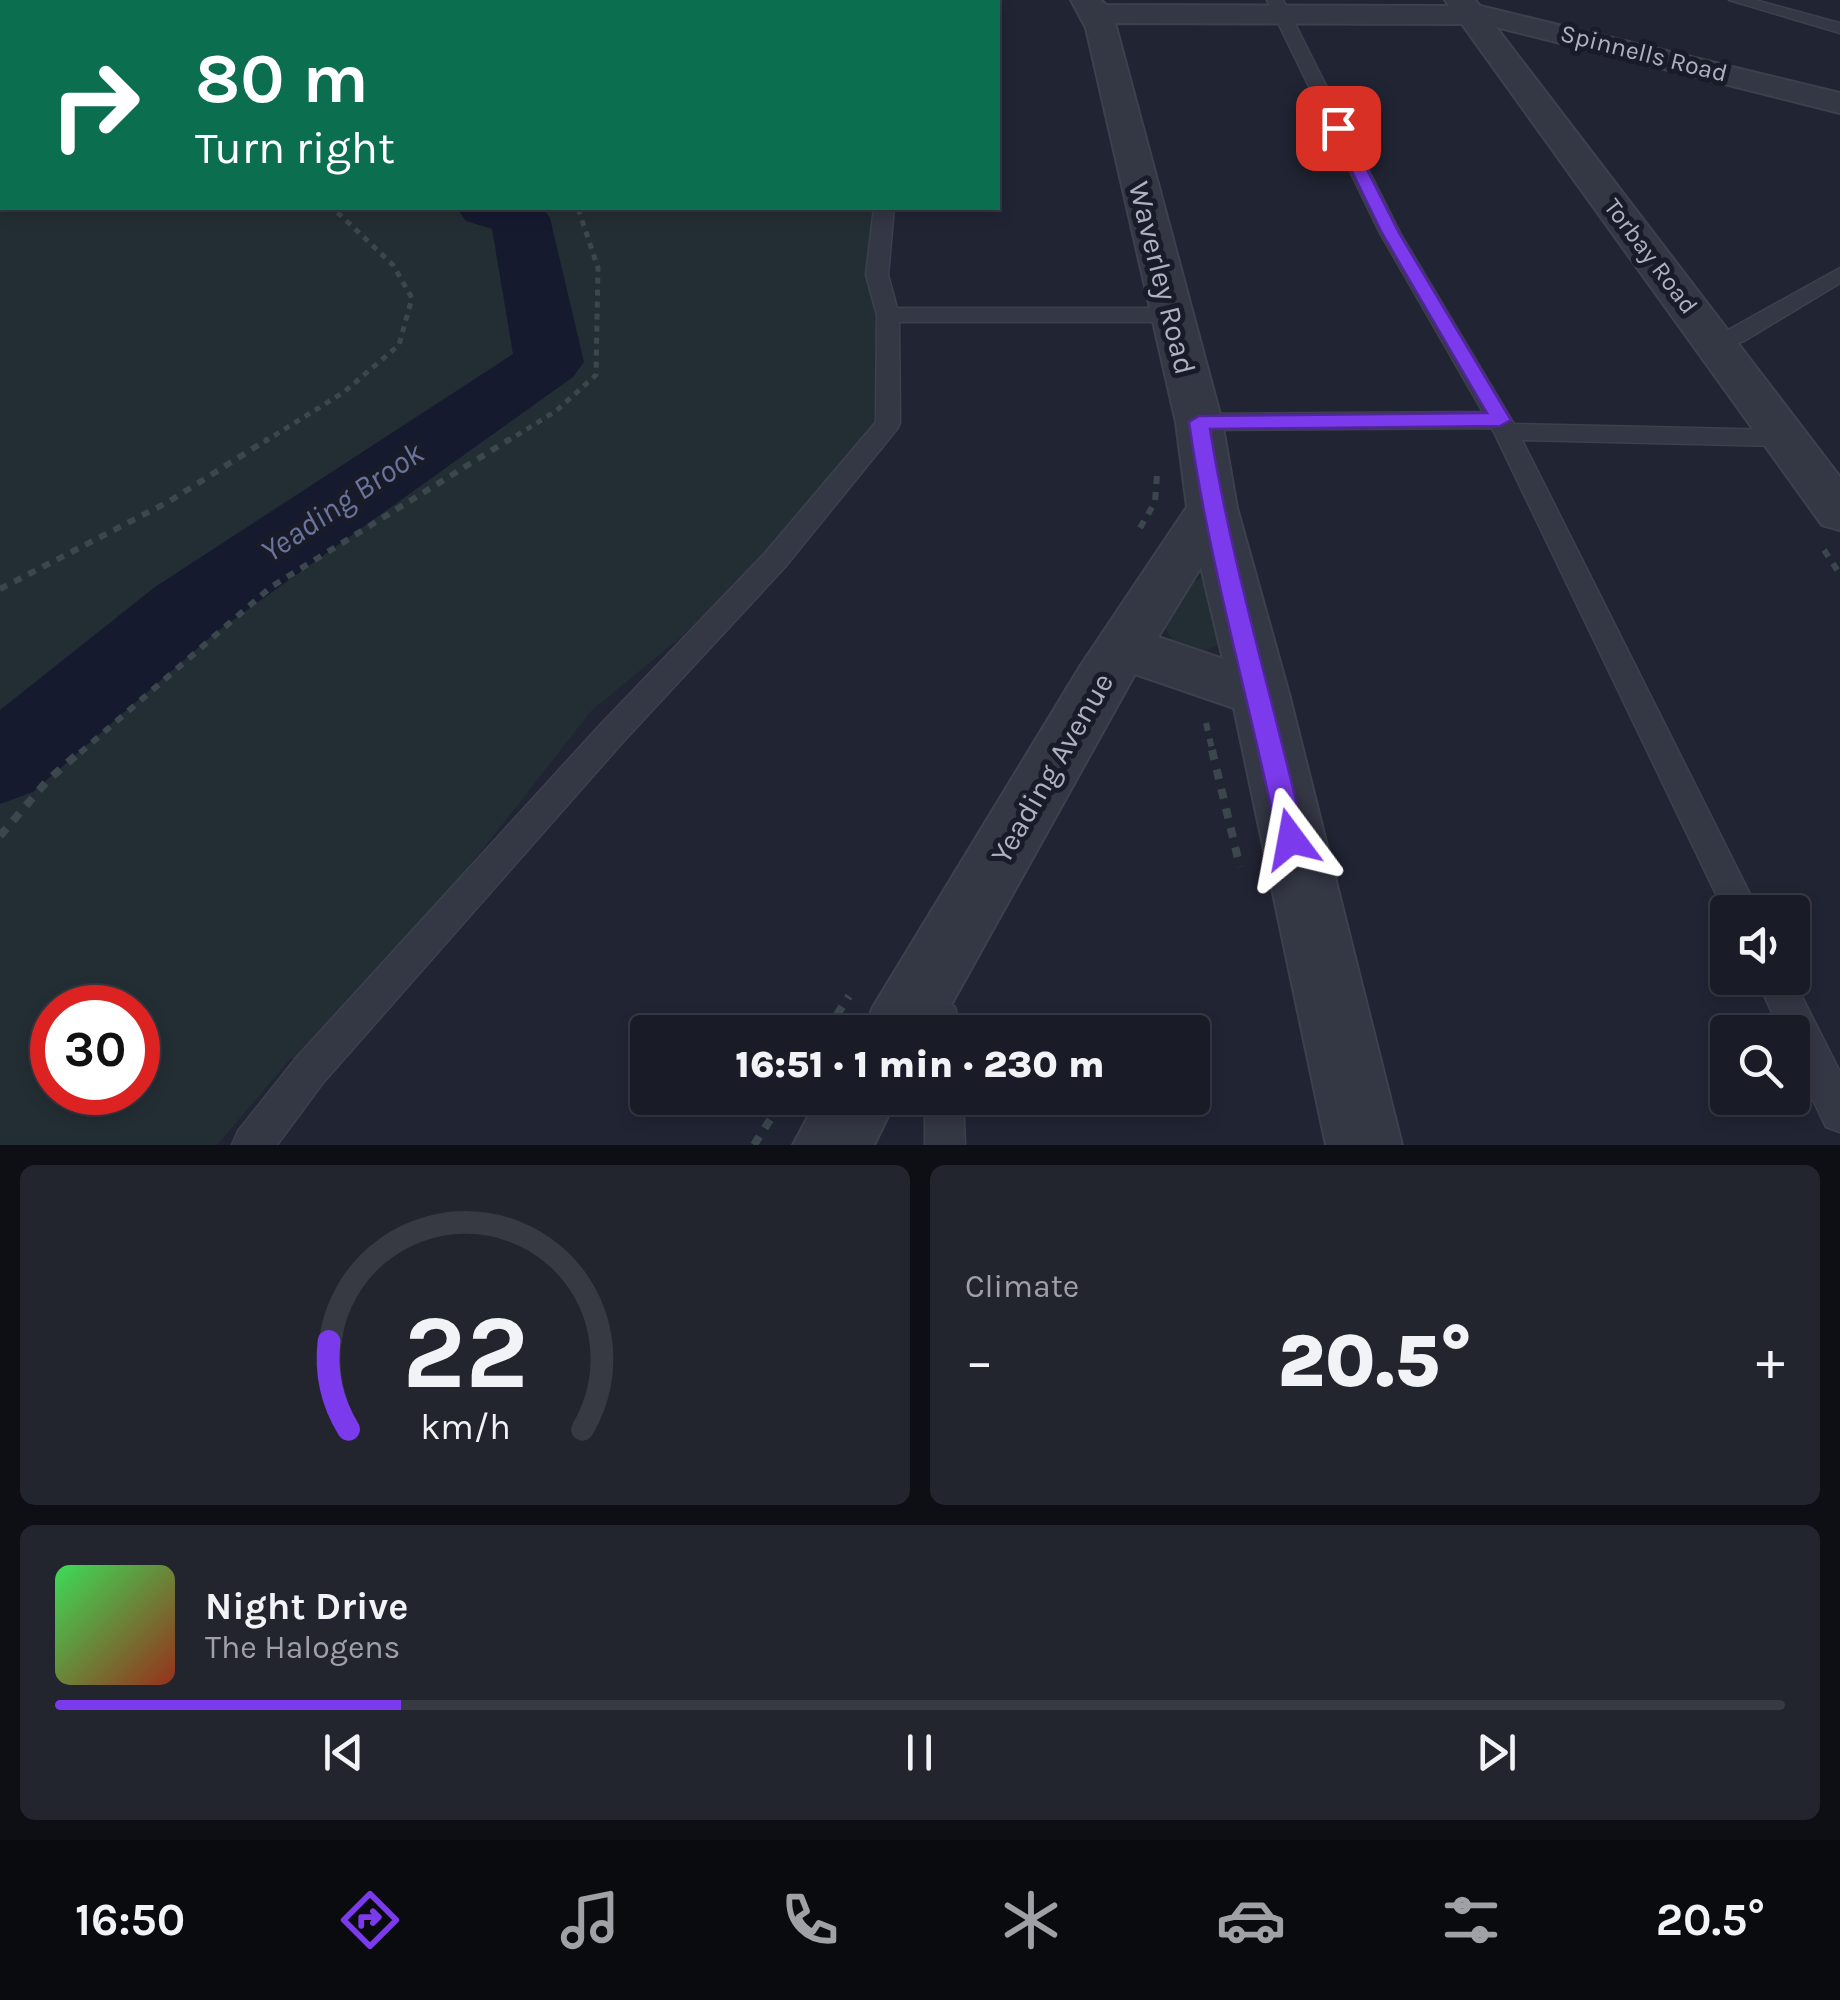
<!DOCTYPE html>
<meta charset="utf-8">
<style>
:root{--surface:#191b26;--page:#22242e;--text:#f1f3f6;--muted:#9fa1a7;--line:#373943;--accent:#7c3aed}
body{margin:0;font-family:Karla,sans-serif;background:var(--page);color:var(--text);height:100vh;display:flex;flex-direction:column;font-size:38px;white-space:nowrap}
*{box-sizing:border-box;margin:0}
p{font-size:32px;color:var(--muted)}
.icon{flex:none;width:55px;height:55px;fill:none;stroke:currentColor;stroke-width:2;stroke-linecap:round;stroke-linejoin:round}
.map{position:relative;height:1145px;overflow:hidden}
.panel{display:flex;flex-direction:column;gap:20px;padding:20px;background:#0e0f15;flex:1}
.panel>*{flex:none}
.hud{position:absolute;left:0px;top:0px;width:1000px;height:210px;box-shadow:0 5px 15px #0003,0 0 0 2px var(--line);background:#0b6e4f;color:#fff;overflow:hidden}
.tools{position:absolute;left:1710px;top:895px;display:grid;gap:20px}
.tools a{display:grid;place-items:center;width:100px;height:100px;border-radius:10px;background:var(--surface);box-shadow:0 5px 15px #0003,0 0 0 2px var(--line);font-size:50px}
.speed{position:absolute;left:30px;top:985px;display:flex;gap:20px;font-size:50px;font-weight:700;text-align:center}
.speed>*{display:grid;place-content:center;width:130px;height:130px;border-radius:50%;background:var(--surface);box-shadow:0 5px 15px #0003,0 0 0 2px var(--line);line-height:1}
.speed .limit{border:15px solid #d22;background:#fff;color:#111}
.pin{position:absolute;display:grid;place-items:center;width:85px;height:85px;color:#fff;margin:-42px;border-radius:20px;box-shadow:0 5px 15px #0006}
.me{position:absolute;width:110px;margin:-55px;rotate:347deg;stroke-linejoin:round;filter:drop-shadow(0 0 8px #0008)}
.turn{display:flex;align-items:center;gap:35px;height:210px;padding:0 30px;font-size:45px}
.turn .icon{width:130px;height:130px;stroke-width:2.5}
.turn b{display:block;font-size:70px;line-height:85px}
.big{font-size:75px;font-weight:800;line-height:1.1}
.panel .tile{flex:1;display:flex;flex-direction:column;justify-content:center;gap:15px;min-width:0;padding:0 35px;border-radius:15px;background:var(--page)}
.panel .dial{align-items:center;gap:0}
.dial svg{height:260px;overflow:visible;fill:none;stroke:var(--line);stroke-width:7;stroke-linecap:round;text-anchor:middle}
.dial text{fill:var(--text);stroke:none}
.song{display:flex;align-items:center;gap:30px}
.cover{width:120px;height:120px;border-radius:15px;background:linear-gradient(135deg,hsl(130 70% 55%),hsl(10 70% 35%))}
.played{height:10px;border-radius:5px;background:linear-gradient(90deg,var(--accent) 20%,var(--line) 20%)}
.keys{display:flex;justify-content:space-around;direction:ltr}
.heat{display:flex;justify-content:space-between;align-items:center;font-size:55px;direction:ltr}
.panel .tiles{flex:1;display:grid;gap:20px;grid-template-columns:1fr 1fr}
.tile:last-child{grid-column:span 2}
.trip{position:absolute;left:630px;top:1015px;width:580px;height:100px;border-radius:10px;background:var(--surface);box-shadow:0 5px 15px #0003,0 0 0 2px var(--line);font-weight:800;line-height:100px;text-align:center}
.tabs{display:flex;height:160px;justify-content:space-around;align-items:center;background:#0a0b0f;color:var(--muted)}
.tabs .icon{width:70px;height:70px}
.tabs .on{color:var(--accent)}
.tabs b{font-size:45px;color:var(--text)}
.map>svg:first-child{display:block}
.green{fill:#232e34;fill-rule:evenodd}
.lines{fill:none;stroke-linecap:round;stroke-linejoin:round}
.river{fill:#161a2f;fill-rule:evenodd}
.lane-casing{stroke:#3d404d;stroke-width:3}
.street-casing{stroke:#3d404d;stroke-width:4}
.path-far3{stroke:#3b474d;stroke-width:4;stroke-dasharray:5 5;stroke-linecap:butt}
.path-far2{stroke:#3b474d;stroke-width:5;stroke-dasharray:6 6;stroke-linecap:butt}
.path-far1{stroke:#3b474d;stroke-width:6;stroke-dasharray:8 8;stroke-linecap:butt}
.path{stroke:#3b474d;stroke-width:8;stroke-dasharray:10 10;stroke-linecap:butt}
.lane{fill:#343744;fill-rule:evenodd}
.street{fill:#343744;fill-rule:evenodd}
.route{fill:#7c3aed;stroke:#51269a;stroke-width:2.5}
.labels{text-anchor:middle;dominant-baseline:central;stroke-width:10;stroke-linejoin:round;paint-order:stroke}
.far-street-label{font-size:25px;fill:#aeb1c1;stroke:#191c28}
.street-label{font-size:30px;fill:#aeb1c1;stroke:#191c28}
.water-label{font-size:32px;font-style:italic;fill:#6a749d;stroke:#191c28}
</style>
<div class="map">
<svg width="1840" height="1145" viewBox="0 0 1840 1145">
<rect width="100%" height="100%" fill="#212433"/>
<g class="green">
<path d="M 0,0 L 459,0 L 2,2 L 2,208 L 885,208 L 888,423 L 775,560 L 592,710 L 309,1071 L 291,1058 L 217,1145 L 0,1145 ZM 52,1008 L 138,1008 L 138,1092 L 52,1092 Z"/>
<path d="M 1202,578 L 1209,583 L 1221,642 C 1202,659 1173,651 1165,626 L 1188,583 Z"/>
</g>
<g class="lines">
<path class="river" d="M 457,208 L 543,208 L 550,218 L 584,362 L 573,377 L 215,633 L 33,792 L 0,804 L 0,710 L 155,587 L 513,354 L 492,229 L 466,221 Z"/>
<defs>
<g id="lane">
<path d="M 1267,0 L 1283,0 L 1400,233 L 1514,424 L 1783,430 L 1795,438 L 1783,446 L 1522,440 L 1759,912 L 1728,912 L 1728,919 L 1492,428 L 1199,430 L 1187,422 L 1199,414 L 1483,412 L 1380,233 Z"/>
<path d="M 1729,0 L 1755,0 L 1840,23 L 1840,33 Z"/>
<path d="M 874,208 L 894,208 L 888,275 L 897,308 L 1171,308 L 1182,315 L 1171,322 L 899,322 L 900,423 L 897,429 L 785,567 L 622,743 L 322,1084 L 277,1145 L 232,1145 L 238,1131 L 296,1058 L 600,725 L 765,553 L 876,422 L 877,315 L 866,275 Z"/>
<path d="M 1840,268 L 1840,283 L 1744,341 L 1716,350 L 1705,343 Z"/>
<path d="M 1792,977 L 1840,1072 L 1840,1132 L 1826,1127 L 1792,1056 L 1792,1032 L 1781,1032 L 1756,978 Z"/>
<path d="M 916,986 L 955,1007 L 961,1032 C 934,1032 910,1033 898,1004 L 903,991 Z"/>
<path d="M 925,1098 L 963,1098 L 965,1145 L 925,1145 Z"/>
</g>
<g id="street">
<path d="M 1071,0 L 1101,0 L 1106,5 L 1449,6 L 1445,0 L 1475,0 L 1480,6 L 1840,93 L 1840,113 L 1496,27 L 1840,477 L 1840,530 L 1822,525 L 1462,24 L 1115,23 L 1222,422 L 1237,508 L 1289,694 L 1402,1145 L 1326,1145 L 1234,708 L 1135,674 L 936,1032 L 863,1032 L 873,1007 L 1081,665 L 1187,507 L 1176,422 L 1086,28 ZM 1201,567 L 1223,659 L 1158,637 Z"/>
<path d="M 818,1098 L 897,1098 L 874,1145 L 793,1145 Z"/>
</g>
</defs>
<use href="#lane" class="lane-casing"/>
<use href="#street" class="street-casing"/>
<g class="path-far3">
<path d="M 233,2 L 241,0"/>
<path d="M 302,2 L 307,0"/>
<path d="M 437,2 L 441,0"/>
</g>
<g class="path-far2">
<path d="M 264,442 L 344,392 L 399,345 L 412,298 L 393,265 L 333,208"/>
<path d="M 506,442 L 556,411 L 596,375 L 598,268 L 578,208"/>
</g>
<g class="path-far1">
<path d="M 1140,528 L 1155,502 L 1157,475"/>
<path d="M 1824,550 L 1840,574"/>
<path d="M 0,589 L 168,502 L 268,439"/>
<path d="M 1206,723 L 1213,753"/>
<path d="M 80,753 L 271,587 L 510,439"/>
</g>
<g class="path">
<path d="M 1212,750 L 1240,867"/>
<path d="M 0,836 L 47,781 L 82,750"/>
<path d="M 826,1032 L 849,996"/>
<path d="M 754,1145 L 784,1098"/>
</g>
<use href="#lane" class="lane"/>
<use href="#street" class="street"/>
</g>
<path class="route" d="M 1338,123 L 1346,128 L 1399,233 L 1511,420 L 1500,426 L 1210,429 C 1232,567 1274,702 1305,839 L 1301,848 L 1291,851 L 1282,848 L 1278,839 C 1249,700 1209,563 1189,422 L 1199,416 L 1487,413 L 1382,233 L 1331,128 Z"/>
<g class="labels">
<g class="far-street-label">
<text transform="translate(1644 53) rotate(14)">Spinnells Road</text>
<text transform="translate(1651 256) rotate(53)">Torbay Road</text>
</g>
<g class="street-label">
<text transform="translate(1162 278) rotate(76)">Waverley Road</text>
<text transform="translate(1052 768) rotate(-60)">Yeading Avenue</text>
</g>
<g class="water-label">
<text transform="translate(342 502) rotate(-34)">Yeading Brook</text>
</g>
</g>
</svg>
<div class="tools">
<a><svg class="icon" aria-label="sound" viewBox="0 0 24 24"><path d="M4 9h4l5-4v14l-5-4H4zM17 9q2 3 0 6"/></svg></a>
<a><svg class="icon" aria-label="search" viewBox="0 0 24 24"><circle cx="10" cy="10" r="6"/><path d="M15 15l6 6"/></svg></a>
</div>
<div class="speed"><div class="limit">30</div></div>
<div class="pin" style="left:1338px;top:128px;background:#d93025"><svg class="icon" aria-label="arrive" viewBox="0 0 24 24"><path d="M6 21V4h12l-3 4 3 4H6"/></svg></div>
<svg class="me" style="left:1291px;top:839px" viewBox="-20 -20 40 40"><path d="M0-17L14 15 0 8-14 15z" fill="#7c3aed" stroke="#fff" stroke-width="4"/></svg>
<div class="trip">16:51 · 1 min · 230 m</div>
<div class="hud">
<div class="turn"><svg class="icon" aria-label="right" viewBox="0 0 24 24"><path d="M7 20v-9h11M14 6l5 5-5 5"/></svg><div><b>80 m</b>Turn right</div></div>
</div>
</div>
<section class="panel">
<div class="tiles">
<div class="tile dial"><svg viewBox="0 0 100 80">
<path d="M14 69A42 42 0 1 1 86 69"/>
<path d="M14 69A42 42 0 0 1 8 42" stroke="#7c3aed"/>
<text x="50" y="56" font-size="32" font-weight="700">22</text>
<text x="50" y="72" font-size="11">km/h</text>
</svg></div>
<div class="tile"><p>Climate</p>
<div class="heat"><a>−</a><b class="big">20.5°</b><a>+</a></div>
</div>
<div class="tile">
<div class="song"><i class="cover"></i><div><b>Night Drive</b><p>The Halogens</p></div></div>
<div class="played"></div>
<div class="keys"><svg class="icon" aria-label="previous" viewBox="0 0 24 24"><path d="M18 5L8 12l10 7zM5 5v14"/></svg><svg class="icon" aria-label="pause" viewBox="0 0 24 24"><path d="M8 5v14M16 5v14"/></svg><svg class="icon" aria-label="next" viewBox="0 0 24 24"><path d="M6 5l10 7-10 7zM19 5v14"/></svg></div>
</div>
</div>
</section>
<nav class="tabs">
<b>16:50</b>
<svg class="icon on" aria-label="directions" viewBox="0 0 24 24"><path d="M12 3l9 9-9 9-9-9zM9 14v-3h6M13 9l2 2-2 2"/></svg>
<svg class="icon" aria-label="music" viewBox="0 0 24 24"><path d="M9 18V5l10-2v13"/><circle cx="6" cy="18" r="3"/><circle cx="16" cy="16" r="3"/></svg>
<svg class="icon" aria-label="phone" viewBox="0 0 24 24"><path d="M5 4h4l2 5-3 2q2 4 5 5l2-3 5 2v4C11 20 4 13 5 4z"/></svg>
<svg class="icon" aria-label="climate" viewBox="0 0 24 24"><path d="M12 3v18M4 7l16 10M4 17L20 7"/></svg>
<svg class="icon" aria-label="car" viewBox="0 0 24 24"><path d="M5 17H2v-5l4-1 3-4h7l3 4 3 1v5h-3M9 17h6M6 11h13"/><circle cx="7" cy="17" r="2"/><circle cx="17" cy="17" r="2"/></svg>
<svg class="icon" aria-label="filters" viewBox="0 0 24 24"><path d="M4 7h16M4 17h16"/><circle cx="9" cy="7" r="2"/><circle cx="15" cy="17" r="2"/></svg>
<b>20.5°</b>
</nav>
